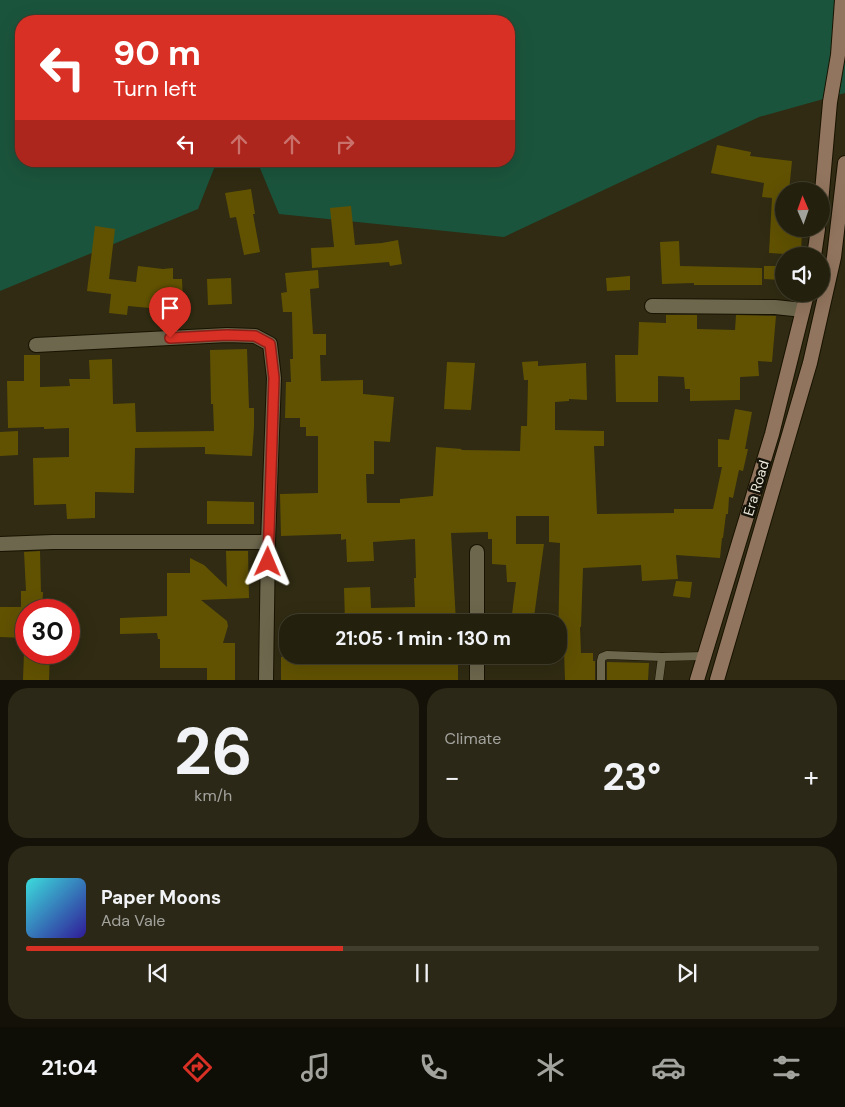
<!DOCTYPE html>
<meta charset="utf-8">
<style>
:root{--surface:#24200e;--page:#2c2817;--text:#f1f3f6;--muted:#a3a39e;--line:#413e2e;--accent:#d93025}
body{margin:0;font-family:"DM Sans",sans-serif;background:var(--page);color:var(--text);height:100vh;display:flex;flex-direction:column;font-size:19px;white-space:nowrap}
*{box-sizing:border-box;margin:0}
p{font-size:16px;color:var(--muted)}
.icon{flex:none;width:28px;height:28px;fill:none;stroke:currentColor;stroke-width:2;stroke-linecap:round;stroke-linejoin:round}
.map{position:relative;height:680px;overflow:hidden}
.panel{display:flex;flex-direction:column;gap:8px;padding:8px;background:#141208;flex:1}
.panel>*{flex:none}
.hud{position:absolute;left:15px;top:15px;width:500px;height:152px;border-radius:20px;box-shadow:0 5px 20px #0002,0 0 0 1px var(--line);background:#d93025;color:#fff;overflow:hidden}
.needle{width:32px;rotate:358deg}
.fabs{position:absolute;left:775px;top:182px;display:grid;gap:10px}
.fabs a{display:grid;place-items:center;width:55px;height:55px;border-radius:50%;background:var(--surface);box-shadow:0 5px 20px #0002,0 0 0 1px var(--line);font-size:25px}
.speed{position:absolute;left:15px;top:599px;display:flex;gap:10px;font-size:25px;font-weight:700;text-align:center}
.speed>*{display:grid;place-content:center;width:65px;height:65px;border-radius:50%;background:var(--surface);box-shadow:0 5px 20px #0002,0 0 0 1px var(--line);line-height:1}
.speed .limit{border:8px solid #d22;background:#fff;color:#111}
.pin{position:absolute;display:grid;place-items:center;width:42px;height:42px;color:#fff;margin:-51px -21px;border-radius:50% 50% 50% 0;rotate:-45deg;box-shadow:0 0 5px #0007}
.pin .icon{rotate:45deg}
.me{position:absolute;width:55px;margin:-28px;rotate:1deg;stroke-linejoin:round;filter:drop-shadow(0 0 4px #0008)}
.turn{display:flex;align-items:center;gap:18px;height:105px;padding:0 15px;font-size:22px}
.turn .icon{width:65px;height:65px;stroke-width:2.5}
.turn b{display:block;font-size:35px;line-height:42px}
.lanes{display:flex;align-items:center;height:48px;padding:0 15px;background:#0003;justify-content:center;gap:25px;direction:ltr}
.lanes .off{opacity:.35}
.big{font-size:38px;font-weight:700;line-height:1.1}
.panel .tile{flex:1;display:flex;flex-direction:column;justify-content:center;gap:8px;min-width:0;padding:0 18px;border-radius:20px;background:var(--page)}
.panel .dial{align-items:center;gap:0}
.dial b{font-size:65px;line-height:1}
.song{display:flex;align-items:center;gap:15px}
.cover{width:60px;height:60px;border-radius:8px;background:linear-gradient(135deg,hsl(180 70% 55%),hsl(250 70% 35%))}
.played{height:5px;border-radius:2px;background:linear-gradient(90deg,var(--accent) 40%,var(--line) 40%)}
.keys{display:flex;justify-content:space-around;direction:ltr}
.heat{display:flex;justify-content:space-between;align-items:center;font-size:28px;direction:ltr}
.panel .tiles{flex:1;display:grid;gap:8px;grid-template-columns:1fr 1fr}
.tile:last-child{grid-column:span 2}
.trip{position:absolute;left:279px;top:614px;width:288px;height:50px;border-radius:20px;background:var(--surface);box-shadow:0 5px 20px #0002,0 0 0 1px var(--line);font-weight:700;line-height:50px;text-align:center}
.tabs{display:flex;height:80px;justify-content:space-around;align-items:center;background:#0e0d06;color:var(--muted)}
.tabs .icon{width:35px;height:35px}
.tabs .current{color:var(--accent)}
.tabs b{font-size:22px;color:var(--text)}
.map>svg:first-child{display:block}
.green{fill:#1b543c}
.building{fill:#615202}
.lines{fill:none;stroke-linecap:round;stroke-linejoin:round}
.service-casing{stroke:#181300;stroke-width:9}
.minor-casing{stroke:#181300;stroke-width:16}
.secondary-casing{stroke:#181300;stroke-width:16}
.service{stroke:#6d674d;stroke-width:8}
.minor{stroke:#6d674d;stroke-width:14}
.secondary{stroke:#92755e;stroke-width:14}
.route-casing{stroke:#8d1f18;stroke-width:12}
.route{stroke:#d93025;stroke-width:9}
.labels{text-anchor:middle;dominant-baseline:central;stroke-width:5;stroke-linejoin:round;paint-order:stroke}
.street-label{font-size:14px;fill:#eae7d8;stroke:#151309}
</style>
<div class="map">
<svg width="845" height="680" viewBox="0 0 845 680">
<rect width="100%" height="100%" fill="#302b12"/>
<path class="green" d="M 0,0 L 845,0 L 845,93 L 759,117 L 504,237 L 279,214 L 257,161 L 509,161 L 509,21 L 21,21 L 21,161 L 217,161 L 198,209 L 0,291 Z"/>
<g class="building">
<path d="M 717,145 L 751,152 L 750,156 L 792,161 L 789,191 L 784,191 L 784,229 L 802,229 L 801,255 L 769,253 L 772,198 L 762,197 L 764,183 L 711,173 Z"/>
<path d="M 251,189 L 255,214 L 253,214 L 260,252 L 244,255 L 236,217 L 230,218 L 225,193 Z"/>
<path d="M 351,206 L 355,245 L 382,243 L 398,240 L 402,264 L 390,266 L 389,262 L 312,268 L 311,248 L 334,247 L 330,208 Z"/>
<path d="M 95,226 L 115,229 L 109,279 L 136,282 L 138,266 L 163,269 L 173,268 L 173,279 L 182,279 L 183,303 L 151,304 L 150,308 L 128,306 L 127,315 L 109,313 L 111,294 L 87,291 Z"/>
<path d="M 679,241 L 680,266 L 762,268 L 762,285 L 694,285 L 694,283 L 662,284 L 660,242 Z"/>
<path d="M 764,266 L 781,266 L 780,280 L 764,279 Z"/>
<path d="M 318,270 L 319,288 L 310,289 L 313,334 L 326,334 L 326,355 L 320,355 L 321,381 L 363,380 L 363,394 L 394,397 L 390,442 L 374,441 L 374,474 L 366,474 L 367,503 L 400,503 L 400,499 L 433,496 L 436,447 L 462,449 L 461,450 L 520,451 L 521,426 L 527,426 L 528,380 L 524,380 L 522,362 L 538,361 L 538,366 L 586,363 L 587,400 L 569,399 L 569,401 L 555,402 L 555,430 L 604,431 L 604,446 L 594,446 L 597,514 L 674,513 L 674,509 L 713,509 L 722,467 L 718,467 L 718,439 L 729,440 L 735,409 L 752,412 L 745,449 L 748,449 L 743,471 L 739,470 L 733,498 L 729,497 L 728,514 L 726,514 L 723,538 L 722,538 L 720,558 L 676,555 L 678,579 L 642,581 L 641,565 L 583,568 L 581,627 L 580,627 L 581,653 L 593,653 L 593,661 L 595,661 L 595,680 L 565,680 L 564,650 L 558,650 L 560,543 L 549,542 L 549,516 L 516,516 L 516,544 L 544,544 L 534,617 L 512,614 L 516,582 L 507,582 L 506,565 L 492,564 L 492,539 L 488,539 L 488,532 L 451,533 L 456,622 L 345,622 L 344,588 L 370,587 L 371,608 L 415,607 L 414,578 L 416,578 L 415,539 L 373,542 L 374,561 L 347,562 L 346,539 L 341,540 L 341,534 L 281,536 L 280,494 L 318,493 L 318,436 L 306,436 L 306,427 L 300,427 L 300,418 L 285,418 L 286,382 L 291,382 L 290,359 L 293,359 L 292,312 L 283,312 L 281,293 L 287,292 L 285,273 Z"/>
<path d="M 630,276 L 630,290 L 607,291 L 606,278 Z"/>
<path d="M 231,278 L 232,304 L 208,305 L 207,279 Z"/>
<path d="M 666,315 L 697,315 L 697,329 L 735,330 L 736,315 L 776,316 L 772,362 L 758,361 L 759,376 L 740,377 L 740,400 L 690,401 L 690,389 L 685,389 L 684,377 L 658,376 L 658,402 L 616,402 L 615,355 L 638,355 L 639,322 L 666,323 Z"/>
<path d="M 247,349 L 249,408 L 254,408 L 254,427 L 252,456 L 205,454 L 205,447 L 135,448 L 134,493 L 95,492 L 95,518 L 67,519 L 66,504 L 34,505 L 33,458 L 69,457 L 69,428 L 44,429 L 44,427 L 8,428 L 7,381 L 24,381 L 24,355 L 40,355 L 40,387 L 41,387 L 70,386 L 69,379 L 90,379 L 89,360 L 112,359 L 113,404 L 135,403 L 136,432 L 214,431 L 213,404 L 211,404 L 210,350 Z"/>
<path d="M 447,362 L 475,363 L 471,410 L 444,409 Z"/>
<path d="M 18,431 L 18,455 L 0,456 L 0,432 Z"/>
<path d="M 207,501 L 254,502 L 254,524 L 207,524 Z"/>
<path d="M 40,551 L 41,592 L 43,592 L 42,610 L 26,610 L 26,638 L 0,637 L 0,607 L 21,607 L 21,591 L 26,591 L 24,552 Z"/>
<path d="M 226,551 L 248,551 L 249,598 L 201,600 L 227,621 L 228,626 L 223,643 L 235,643 L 235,680 L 207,680 L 207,668 L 160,668 L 160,639 L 158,639 L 157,633 L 120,634 L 120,618 L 167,616 L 167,573 L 190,573 L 190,558 L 204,565 L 227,587 Z"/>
<path d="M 676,581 L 692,582 L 690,598 L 673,596 Z"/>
<path d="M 24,652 L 50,652 L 49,680 L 23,680 Z"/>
<path d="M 333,655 L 376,655 L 376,658 L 409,658 L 409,655 L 458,655 L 458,680 L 281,680 L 281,657 L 333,656 Z"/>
<path d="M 607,662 L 649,663 L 648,680 L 607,680 Z"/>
</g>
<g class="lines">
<defs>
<g id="service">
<path d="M 601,680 L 601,661 L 602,657 L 607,655 L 662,657 L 704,656"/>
<path d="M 659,680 L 662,657"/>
</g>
<g id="minor">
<path d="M 652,306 L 775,307 L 803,310"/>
<path d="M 36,345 L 227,335 L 255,336 L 270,344 L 274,378 L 268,542 L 266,680"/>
<path d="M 0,544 L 53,542 L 268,542"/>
<path d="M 477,622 L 477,552"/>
<path d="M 477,680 L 477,655"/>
</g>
<g id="secondary">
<path d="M 821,203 L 830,102 L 838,55 L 842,0"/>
<path d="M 814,256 L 818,229"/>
<path d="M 697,680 L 772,434 L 807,294"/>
<path d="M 717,680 L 810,363 L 834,257 L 845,163"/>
</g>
</defs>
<use href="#service" class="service-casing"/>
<use href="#minor" class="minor-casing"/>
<use href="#secondary" class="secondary-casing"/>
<use href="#service" class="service"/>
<use href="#minor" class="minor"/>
<use href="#secondary" class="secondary"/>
</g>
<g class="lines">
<defs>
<path id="route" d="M 170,338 L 227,335 L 255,336 L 270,344 L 274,378 L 268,562"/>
</defs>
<use href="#route" class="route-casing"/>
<use href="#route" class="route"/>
</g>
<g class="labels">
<g class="street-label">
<text transform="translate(756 488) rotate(-73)">Era Road</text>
</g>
</g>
</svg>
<div class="fabs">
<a><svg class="needle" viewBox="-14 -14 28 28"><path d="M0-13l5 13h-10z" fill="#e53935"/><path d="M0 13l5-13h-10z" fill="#a3a39e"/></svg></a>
<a><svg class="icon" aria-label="sound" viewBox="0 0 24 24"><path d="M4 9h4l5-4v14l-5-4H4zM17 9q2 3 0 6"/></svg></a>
</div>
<div class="speed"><div class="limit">30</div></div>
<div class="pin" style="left:170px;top:338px;background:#d93025"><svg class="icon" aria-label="arrive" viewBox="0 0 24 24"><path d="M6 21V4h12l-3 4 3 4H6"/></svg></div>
<svg class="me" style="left:268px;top:562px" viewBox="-20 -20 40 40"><path d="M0-17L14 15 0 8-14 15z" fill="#d93025" stroke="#fff" stroke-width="4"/></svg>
<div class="trip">21:05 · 1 min · 130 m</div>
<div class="hud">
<div class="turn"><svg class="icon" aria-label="left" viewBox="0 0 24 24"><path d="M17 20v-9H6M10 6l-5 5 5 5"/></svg><div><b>90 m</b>Turn left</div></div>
<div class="lanes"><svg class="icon" aria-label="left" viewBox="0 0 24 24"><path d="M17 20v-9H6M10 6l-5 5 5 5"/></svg><svg class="icon off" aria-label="ahead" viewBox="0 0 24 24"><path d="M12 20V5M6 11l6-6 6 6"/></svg><svg class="icon off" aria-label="ahead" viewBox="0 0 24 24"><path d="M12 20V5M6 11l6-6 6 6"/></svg><svg class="icon off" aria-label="right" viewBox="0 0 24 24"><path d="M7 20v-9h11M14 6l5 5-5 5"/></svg></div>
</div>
</div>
<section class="panel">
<div class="tiles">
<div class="tile dial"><b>26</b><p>km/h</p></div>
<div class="tile"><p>Climate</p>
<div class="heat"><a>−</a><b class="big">23°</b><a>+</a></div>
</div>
<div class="tile">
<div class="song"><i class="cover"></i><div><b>Paper Moons</b><p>Ada Vale</p></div></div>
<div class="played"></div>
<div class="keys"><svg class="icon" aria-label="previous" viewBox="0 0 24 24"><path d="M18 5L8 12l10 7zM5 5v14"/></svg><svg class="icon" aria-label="pause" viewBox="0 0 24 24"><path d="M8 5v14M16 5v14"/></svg><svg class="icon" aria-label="next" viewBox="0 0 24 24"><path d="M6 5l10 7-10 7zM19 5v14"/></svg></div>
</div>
</div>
</section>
<nav class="tabs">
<b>21:04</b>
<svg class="icon current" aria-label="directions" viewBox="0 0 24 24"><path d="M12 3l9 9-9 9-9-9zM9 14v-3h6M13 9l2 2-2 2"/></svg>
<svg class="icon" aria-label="music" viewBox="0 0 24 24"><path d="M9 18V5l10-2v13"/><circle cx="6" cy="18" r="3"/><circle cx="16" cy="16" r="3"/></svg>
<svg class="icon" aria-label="phone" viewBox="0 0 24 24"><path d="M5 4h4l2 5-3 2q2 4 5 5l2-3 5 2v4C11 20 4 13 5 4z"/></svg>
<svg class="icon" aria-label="climate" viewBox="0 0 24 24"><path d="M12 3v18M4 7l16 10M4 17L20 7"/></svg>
<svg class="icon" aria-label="car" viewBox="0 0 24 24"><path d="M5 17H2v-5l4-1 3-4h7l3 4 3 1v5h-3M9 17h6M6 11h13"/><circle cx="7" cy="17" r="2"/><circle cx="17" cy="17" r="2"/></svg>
<svg class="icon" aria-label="filters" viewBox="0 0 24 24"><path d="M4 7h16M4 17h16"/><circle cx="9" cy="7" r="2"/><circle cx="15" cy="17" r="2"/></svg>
</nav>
